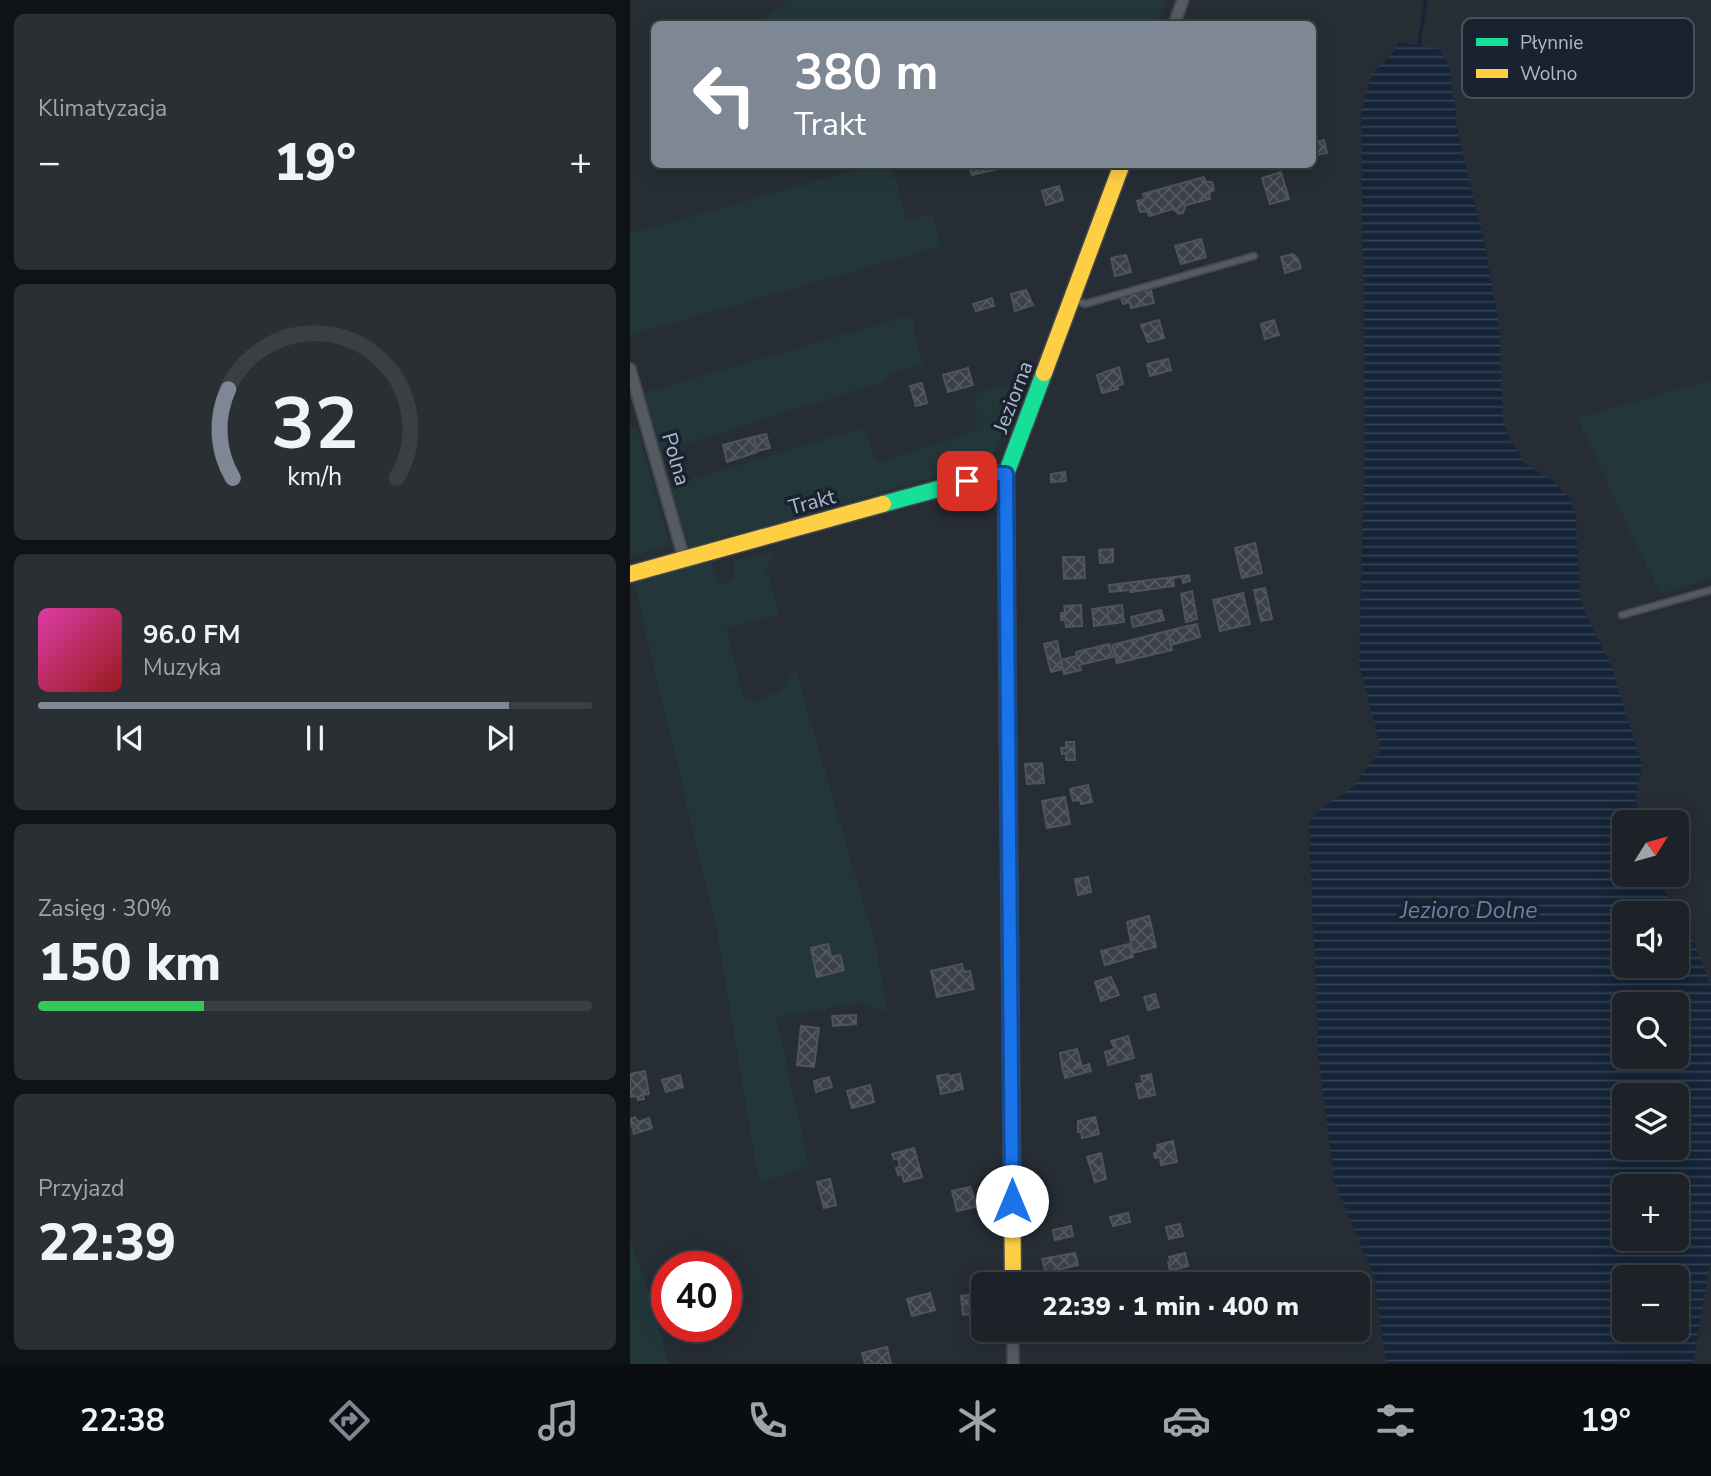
<!DOCTYPE html>
<html lang="pl">
<meta charset="utf-8">
<style>
:root{--surface:#1c2227;--page:#292f33;--text:#f1f3f6;--muted:#a0a4a7;--line:#3a3f44;--accent:#7e8794}
body{margin:0;font-family:"Nunito Sans",sans-serif;background:var(--page);color:var(--text);height:100vh;display:flex;flex-direction:column;font-size:26px;white-space:nowrap}
*{box-sizing:border-box;margin:0}
p{font-size:23px;color:var(--muted)}
.icon{flex:none;width:38px;height:38px;fill:none;stroke:currentColor;stroke-width:2;stroke-linecap:round;stroke-linejoin:round}
.map{position:relative;flex:1;overflow:hidden}
.side{display:flex;flex-direction:column;gap:14px;padding:14px;background:#0f1315;width:630px}
.side>*{flex:none}
.top-card{position:absolute;left:21px;top:21px;width:665px;height:147px;border-radius:10px;box-shadow:0 4px 18px #0003,0 0 0 2px var(--line);background:#7e8794;color:#fff;overflow:hidden}
.needle{width:46px;rotate:53deg}
.buttons{position:absolute;left:982px;top:810px;display:grid;gap:14px}
.buttons a{display:grid;place-items:center;width:77px;height:77px;border-radius:10px;background:var(--surface);box-shadow:0 4px 18px #0003,0 0 0 2px var(--line);font-size:35px}
.speed{position:absolute;left:21px;top:1251px;display:flex;gap:14px;font-size:35px;font-weight:700;text-align:center}
.speed>*{display:grid;place-content:center;width:91px;height:91px;border-radius:50%;background:var(--surface);box-shadow:0 4px 18px #0003,0 0 0 2px var(--line);line-height:1}
.speed .limit{border:10px solid #d22;background:#fff;color:#111}
.pin{position:absolute;display:grid;place-items:center;width:60px;height:60px;color:#fff;margin:-30px;border-radius:14px;box-shadow:0 4px 10px #0006}
.me{position:absolute;width:77px;margin:-38px;rotate:0deg;stroke-linejoin:round;filter:drop-shadow(0 0 5px #0008)}
.turn{display:flex;align-items:center;gap:24px;height:147px;padding:0 28px;font-size:32px}
.turn .icon{width:91px;height:91px;stroke-width:2.5}
.turn b{display:block;font-size:49px;line-height:60px}
.big{font-size:52px;font-weight:800;line-height:1.1}
.side .widget{flex:1;display:flex;flex-direction:column;justify-content:center;gap:10px;min-width:0;padding:0 24px;border-radius:10px;background:var(--page)}
.side .dial{align-items:center;gap:0}
.dial svg{height:182px;overflow:visible;fill:none;stroke:var(--line);stroke-width:7;stroke-linecap:round;text-anchor:middle}
.dial text{fill:var(--text);stroke:none}
.song{display:flex;align-items:center;gap:21px}
.cover{width:84px;height:84px;border-radius:10px;background:linear-gradient(135deg,hsl(320 70% 55%),hsl(0 70% 35%))}
.played{height:7px;border-radius:4px;background:linear-gradient(90deg,var(--accent) 85%,var(--line) 85%)}
.keys{display:flex;justify-content:space-around;direction:ltr}
.heat{display:flex;justify-content:space-between;align-items:center;font-size:38px;direction:ltr}
.charge{height:10px;border-radius:5px;background:linear-gradient(90deg,#34c759 30%,var(--line) 0)}
.trip{position:absolute;left:341px;top:1272px;width:399px;height:70px;border-radius:10px;background:var(--surface);box-shadow:0 4px 18px #0003,0 0 0 2px var(--line);font-weight:800;line-height:70px;text-align:center}
.menu{display:flex;height:112px;justify-content:space-around;align-items:center;background:#0b0e10;color:var(--muted)}
.menu .icon{width:49px;height:49px}
.menu .on{color:var(--accent)}
.menu b{font-size:32px;color:var(--text)}
main{display:flex;flex:1;min-height:0}
.map>svg:first-child{display:block}
.green{fill:#23373a}
.water{fill:url(#water-rules);fill-rule:evenodd}
.lines{fill:none;stroke-linecap:round;stroke-linejoin:round}
.stream{stroke:#152438;stroke-width:3.5}
.building{fill:url(#building-cross-hatch);stroke:#4d545c;stroke-width:2}
.lane-casing{stroke:#434951;stroke-width:9}
.street-casing{stroke:#434951;stroke-width:14}
.fast-casing{stroke:#434951;stroke-width:19}
.slow-casing{stroke:#434951;stroke-width:19}
.lane{stroke:#565a62;stroke-width:5}
.street{stroke:#565a62;stroke-width:10}
.fast{stroke:#16e098;stroke-width:16}
.slow{stroke:#ffcf43;stroke-width:16}
.route-casing{stroke:#114b97;stroke-width:18}
.route{stroke:#1a73e8;stroke-width:12}
.labels{text-anchor:middle;dominant-baseline:central;stroke-width:7;stroke-linejoin:round;paint-order:stroke}
.street-label{font-size:21px;fill:#aeb8c7;stroke:#19232f}
.water-label{font-size:23px;font-style:italic;fill:#6583a8;stroke:#19232f}
.key{fill:#19232f;stroke:#46505d;stroke-width:2}
.key-label{font-size:19px;fill:#aeb8c7}
</style>
<main>
<section class="side">
<div class="widget"><p>Klimatyzacja</p>
<div class="heat"><a>−</a><b class="big">19°</b><a>+</a></div>
</div>
<div class="widget dial"><svg viewBox="0 0 100 80">
<path d="M14 69A42 42 0 1 1 86 69"/>
<path d="M14 69A42 42 0 0 1 12 30" stroke="#7e8794"/>
<text x="50" y="56" font-size="32" font-weight="700">32</text>
<text x="50" y="72" font-size="11">km/h</text>
</svg></div>
<div class="widget">
<div class="song"><i class="cover"></i><div><b>96.0 FM</b><p>Muzyka</p></div></div>
<div class="played"></div>
<div class="keys"><svg class="icon" aria-label="previous" viewBox="0 0 24 24"><path d="M18 5L8 12l10 7zM5 5v14"/></svg><svg class="icon" aria-label="pause" viewBox="0 0 24 24"><path d="M8 5v14M16 5v14"/></svg><svg class="icon" aria-label="next" viewBox="0 0 24 24"><path d="M6 5l10 7-10 7zM19 5v14"/></svg></div>
</div>
<div class="widget"><p>Zasięg · 30%</p><b class="big">150 km</b><div class="charge"></div></div>
<div class="widget"><p>Przyjazd</p><b class="big">22:39</b></div>
</section>
<div class="map">
<svg width="1081" height="1364" viewBox="0 0 1081 1364">
<defs>
<pattern id="water-rules" width="6" height="5" patternUnits="userSpaceOnUse" patternTransform="scale(1.75)"><rect width="6" height="5" fill="#152438"/><path d="M0 2.5h6" fill="none" stroke="#344253"/></pattern>
<pattern id="building-cross-hatch" width="8" height="8" patternUnits="userSpaceOnUse" patternTransform="scale(1.75)"><rect width="8" height="8" fill="#3b4148"/><path d="M0 0l8 8M0 8l8-8" fill="none" stroke="#555a61"/></pattern>
</defs>
<rect width="100%" height="100%" fill="#262d34"/>
<g class="green">
<path d="M 159,0 L 537,0 L 526,24 L 138,24 L 134,19 Z"/>
<path d="M 261,164 L 276,219 L 304,215 L 310,247 L 0,335 L 0,234 L 243,165 Z"/>
<path d="M 281,315 L 293,364 L 258,373 L 256,381 L 32,451 L 14,393 Z"/>
<path d="M 1081,380 L 1081,578 L 1030,594 L 947,418 Z"/>
<path d="M 389,381 L 373,430 L 360,461 L 59,548 L 41,485 L 234,428 L 247,463 L 347,430 L 346,394 Z"/>
<path d="M 7,427 L 40,545 L 0,557 L 0,429 Z"/>
<path d="M 145,551 L 136,568 L 149,614 L 96,629 L 113,698 L 124,702 L 150,691 L 165,668 L 245,943 L 258,1012 L 230,1003 L 146,1017 L 179,1166 L 133,1183 L 127,1172 L 87,931 L 4,583 L 80,561 L 91,585 L 103,580 L 104,560 Z"/>
<path d="M 0,1239 L 22,1302 L 39,1364 L 0,1364 Z"/>
</g>
<path class="water" d="M 770,42 L 809,49 L 820,67 L 828,135 L 854,240 L 870,330 L 873,420 L 881,442 L 895,463 L 923,481 L 940,499 L 946,519 L 950,597 L 960,624 L 981,665 L 1012,765 L 1006,796 L 1009,822 L 994,822 L 994,875 L 1026,875 L 1066,946 L 1081,987 L 1081,1258 L 1063,1364 L 756,1364 L 744,1276 L 705,1184 L 689,1062 L 679,824 L 689,810 L 724,786 L 751,749 L 729,663 L 735,443 L 731,111 L 742,74 L 762,54 ZM 994,914 L 1046,914 L 1046,966 L 994,966 ZM 1046,1004 L 1046,1057 L 994,1057 L 994,1004 ZM 994,1096 L 1046,1096 L 1046,1148 L 994,1148 ZM 994,1186 L 1046,1186 L 1046,1239 L 994,1239 ZM 994,1278 L 1046,1278 L 1046,1330 L 994,1330 Z"/>
<g class="lines">
<path class="stream" d="M 789,44 L 796,0"/>
</g>
<g class="building">
<path d="M 694,140 L 697,153 L 682,156 L 682,143 Z"/>
<path d="M 339,164 L 365,164 L 367,169 L 342,175 Z"/>
<path d="M 651,172 L 659,199 L 640,204 L 632,178 Z"/>
<path d="M 574,177 L 576,182 L 582,182 L 584,190 L 579,193 L 580,199 L 556,205 L 553,213 L 549,214 L 543,209 L 519,216 L 517,211 L 510,212 L 507,201 L 515,199 L 513,194 Z"/>
<path d="M 429,186 L 433,200 L 416,205 L 412,191 Z"/>
<path d="M 571,239 L 576,257 L 551,264 L 545,246 Z"/>
<path d="M 663,254 L 668,259 L 671,268 L 655,273 L 651,257 Z"/>
<path d="M 496,255 L 501,272 L 485,276 L 481,258 Z"/>
<path d="M 520,287 L 524,303 L 501,308 L 500,302 L 493,304 L 490,295 Z"/>
<path d="M 396,290 L 403,305 L 385,311 L 381,294 Z"/>
<path d="M 362,298 L 364,306 L 346,311 L 343,304 Z"/>
<path d="M 529,320 L 534,338 L 518,342 L 511,325 Z"/>
<path d="M 644,320 L 649,335 L 635,339 L 631,324 Z"/>
<path d="M 538,359 L 541,370 L 520,376 L 517,364 Z"/>
<path d="M 489,367 L 493,384 L 487,386 L 488,389 L 472,393 L 467,375 Z"/>
<path d="M 338,368 L 343,385 L 318,392 L 313,375 Z"/>
<path d="M 292,383 L 297,403 L 286,406 L 280,386 Z"/>
<path d="M 136,434 L 140,448 L 127,451 L 124,437 Z"/>
<path d="M 123,437 L 127,452 L 97,462 L 93,445 Z"/>
<path d="M 435,472 L 436,481 L 421,482 L 421,474 Z"/>
<path d="M 625,543 L 632,573 L 612,578 L 605,548 Z"/>
<path d="M 483,549 L 483,562 L 470,563 L 469,550 Z"/>
<path d="M 433,557 L 454,557 L 455,578 L 434,579 Z"/>
<path d="M 559,575 L 560,581 L 553,583 L 552,577 L 543,578 L 544,586 L 501,592 L 501,590 L 480,592 L 479,585 Z"/>
<path d="M 635,588 L 642,619 L 631,621 L 624,590 Z"/>
<path d="M 562,591 L 567,619 L 556,622 L 551,594 Z"/>
<path d="M 613,593 L 620,624 L 590,631 L 583,600 Z"/>
<path d="M 451,605 L 452,626 L 436,627 L 435,620 L 431,620 L 431,613 L 435,613 L 434,606 Z"/>
<path d="M 492,605 L 494,622 L 479,624 L 477,607 Z"/>
<path d="M 477,607 L 479,624 L 464,626 L 462,609 Z"/>
<path d="M 531,610 L 534,620 L 503,627 L 501,617 Z"/>
<path d="M 567,624 L 570,637 L 541,645 L 537,631 Z"/>
<path d="M 537,631 L 542,650 L 487,663 L 482,645 Z"/>
<path d="M 427,641 L 433,669 L 421,672 L 414,644 Z"/>
<path d="M 479,644 L 483,657 L 449,665 L 451,670 L 434,674 L 431,660 L 447,656 L 446,652 Z"/>
<path d="M 436,742 L 444,742 L 445,760 L 436,760 L 436,753 L 432,754 L 431,748 L 436,748 Z"/>
<path d="M 412,763 L 414,783 L 397,784 L 395,764 Z"/>
<path d="M 458,785 L 462,802 L 451,804 L 450,800 L 443,801 L 440,789 Z"/>
<path d="M 435,797 L 440,824 L 417,828 L 412,801 Z"/>
<path d="M 458,877 L 461,892 L 448,895 L 445,879 Z"/>
<path d="M 519,916 L 526,947 L 503,953 L 497,922 Z"/>
<path d="M 198,944 L 201,957 L 210,955 L 214,970 L 187,977 L 181,948 Z"/>
<path d="M 499,944 L 503,957 L 475,965 L 471,951 Z"/>
<path d="M 332,964 L 334,972 L 340,971 L 344,989 L 307,997 L 301,971 Z"/>
<path d="M 481,977 L 489,995 L 471,1001 L 465,982 Z"/>
<path d="M 525,994 L 529,1007 L 518,1010 L 514,997 Z"/>
<path d="M 226,1015 L 226,1024 L 203,1026 L 202,1016 Z"/>
<path d="M 171,1026 L 189,1028 L 184,1067 L 167,1065 Z"/>
<path d="M 498,1036 L 504,1058 L 478,1065 L 475,1052 L 485,1049 L 481,1041 Z"/>
<path d="M 447,1049 L 452,1067 L 433,1072 L 430,1053 Z"/>
<path d="M 459,1064 L 461,1071 L 435,1078 L 434,1072 Z"/>
<path d="M 15,1071 L 19,1094 L 13,1095 L 14,1099 L 8,1100 L 7,1096 L 0,1097 L 0,1074 Z"/>
<path d="M 318,1074 L 319,1076 L 330,1074 L 333,1089 L 311,1094 L 307,1076 Z"/>
<path d="M 521,1074 L 525,1095 L 509,1098 L 506,1084 L 513,1083 L 511,1076 Z"/>
<path d="M 50,1075 L 53,1087 L 36,1092 L 32,1080 Z"/>
<path d="M 199,1077 L 202,1087 L 186,1092 L 184,1081 Z"/>
<path d="M 240,1085 L 244,1102 L 222,1108 L 217,1091 Z"/>
<path d="M 5,1117 L 8,1122 L 19,1118 L 22,1128 L 4,1134 L 0,1119 Z"/>
<path d="M 465,1117 L 469,1134 L 452,1138 L 451,1131 L 448,1132 L 448,1121 Z"/>
<path d="M 543,1141 L 547,1162 L 531,1165 L 530,1157 L 525,1158 L 524,1153 L 528,1152 L 527,1145 Z"/>
<path d="M 284,1148 L 292,1177 L 274,1182 L 272,1174 L 268,1175 L 266,1168 L 270,1167 L 268,1158 L 264,1159 L 262,1154 Z"/>
<path d="M 471,1153 L 476,1179 L 465,1182 L 457,1157 Z"/>
<path d="M 200,1179 L 206,1205 L 194,1208 L 187,1182 Z"/>
<path d="M 340,1187 L 345,1199 L 345,1207 L 327,1211 L 322,1191 Z"/>
<path d="M 498,1213 L 500,1222 L 483,1226 L 480,1217 Z"/>
<path d="M 550,1224 L 553,1236 L 539,1239 L 536,1227 Z"/>
<path d="M 441,1226 L 443,1236 L 425,1240 L 423,1230 Z"/>
<path d="M 445,1253 L 448,1265 L 431,1269 L 434,1280 L 419,1284 L 412,1259 Z"/>
<path d="M 555,1253 L 558,1266 L 540,1271 L 538,1262 L 541,1261 L 539,1257 Z"/>
<path d="M 300,1293 L 305,1310 L 282,1316 L 277,1299 Z"/>
<path d="M 348,1294 L 349,1313 L 333,1315 L 331,1296 Z"/>
<path d="M 257,1347 L 261,1364 L 235,1364 L 232,1353 Z"/>
</g>
<g class="lines">
<defs>
<g id="lane">
<path d="M 445,300 L 455,304 L 624,256"/>
<path d="M 992,615 L 1081,590"/>
</g>
<g id="street">
<path d="M 544,24 L 553,0"/>
<path d="M 0,369 L 54,559"/>
<path d="M 383,1330 L 383,1364"/>
</g>
<g id="fast">
<path d="M 253,504 L 363,474 L 376,474"/>
<path d="M 378,739 L 376,474 L 414,373"/>
</g>
<g id="slow">
<path d="M 414,373 L 492,164"/>
<path d="M 0,574 L 253,504"/>
<path d="M 378,739 L 383,1284"/>
</g>
</defs>
<use href="#lane" class="lane-casing"/>
<use href="#street" class="street-casing"/>
<use href="#fast" class="fast-casing"/>
<use href="#slow" class="slow-casing"/>
<use href="#lane" class="lane"/>
<use href="#street" class="street"/>
<use href="#fast" class="fast"/>
<use href="#slow" class="slow"/>
</g>
<g class="lines">
<defs>
<path id="route" d="M 337,481 L 363,474 L 376,474 L 382,1201"/>
</defs>
<use href="#route" class="route-casing"/>
<use href="#route" class="route"/>
</g>
<g class="labels">
<g class="street-label">
<text transform="translate(383 397) rotate(-69)">Jeziorna</text>
<text transform="translate(46 459) rotate(74)">Polna</text>
<text transform="translate(182 502) rotate(-15)">Trakt</text>
</g>
<g class="water-label">
<text x="839" y="910">Jezioro Dolne</text>
</g>
</g>
<rect x="832" y="18" width="232" height="80" rx="10" class="key"/>
<rect x="846" y="38" width="32" height="8" fill="#16e098"/>
<rect x="846" y="69" width="32" height="9" fill="#ffcf43"/>
<g class="key-label">
<text x="890" y="49">Płynnie</text>
<text x="890" y="80">Wolno</text>
</g>
</svg>
<div class="buttons">
<a><svg class="needle" viewBox="-14 -14 28 28"><path d="M0-13l5 13h-10z" fill="#e53935"/><path d="M0 13l5-13h-10z" fill="#a0a4a7"/></svg></a>
<a><svg class="icon" aria-label="sound" viewBox="0 0 24 24"><path d="M4 9h4l5-4v14l-5-4H4zM17 9q2 3 0 6"/></svg></a>
<a><svg class="icon" aria-label="search" viewBox="0 0 24 24"><circle cx="10" cy="10" r="6"/><path d="M15 15l6 6"/></svg></a>
<a><svg class="icon" aria-label="layers" viewBox="0 0 24 24"><path d="M12 4l9 5-9 5-9-5zM3 14l9 5 9-5"/></svg></a>
<a>+</a>
<a>−</a>
</div>
<div class="speed"><div class="limit">40</div></div>
<div class="pin" style="left:337px;top:481px;background:#d93025"><svg class="icon" aria-label="arrive" viewBox="0 0 24 24"><path d="M6 21V4h12l-3 4 3 4H6"/></svg></div>
<svg class="me" style="left:382px;top:1201px" viewBox="-20 -20 40 40"><circle r="19" fill="#fff"/><path d="M0-13L10 11 0 6-10 11z" fill="#1a73e8"/></svg>
<div class="trip">22:39 · 1 min · 400 m</div>
<div class="top-card">
<div class="turn"><svg class="icon" aria-label="left" viewBox="0 0 24 24"><path d="M17 20v-9H6M10 6l-5 5 5 5"/></svg><div><b>380 m</b>Trakt</div></div>
</div>
</div>
</main>
<nav class="menu">
<b>22:38</b>
<svg class="icon on" aria-label="directions" viewBox="0 0 24 24"><path d="M12 3l9 9-9 9-9-9zM9 14v-3h6M13 9l2 2-2 2"/></svg>
<svg class="icon" aria-label="music" viewBox="0 0 24 24"><path d="M9 18V5l10-2v13"/><circle cx="6" cy="18" r="3"/><circle cx="16" cy="16" r="3"/></svg>
<svg class="icon" aria-label="phone" viewBox="0 0 24 24"><path d="M5 4h4l2 5-3 2q2 4 5 5l2-3 5 2v4C11 20 4 13 5 4z"/></svg>
<svg class="icon" aria-label="climate" viewBox="0 0 24 24"><path d="M12 3v18M4 7l16 10M4 17L20 7"/></svg>
<svg class="icon" aria-label="car" viewBox="0 0 24 24"><path d="M5 17H2v-5l4-1 3-4h7l3 4 3 1v5h-3M9 17h6M6 11h13"/><circle cx="7" cy="17" r="2"/><circle cx="17" cy="17" r="2"/></svg>
<svg class="icon" aria-label="filters" viewBox="0 0 24 24"><path d="M4 7h16M4 17h16"/><circle cx="9" cy="7" r="2"/><circle cx="15" cy="17" r="2"/></svg>
<b>19°</b>
</nav>
